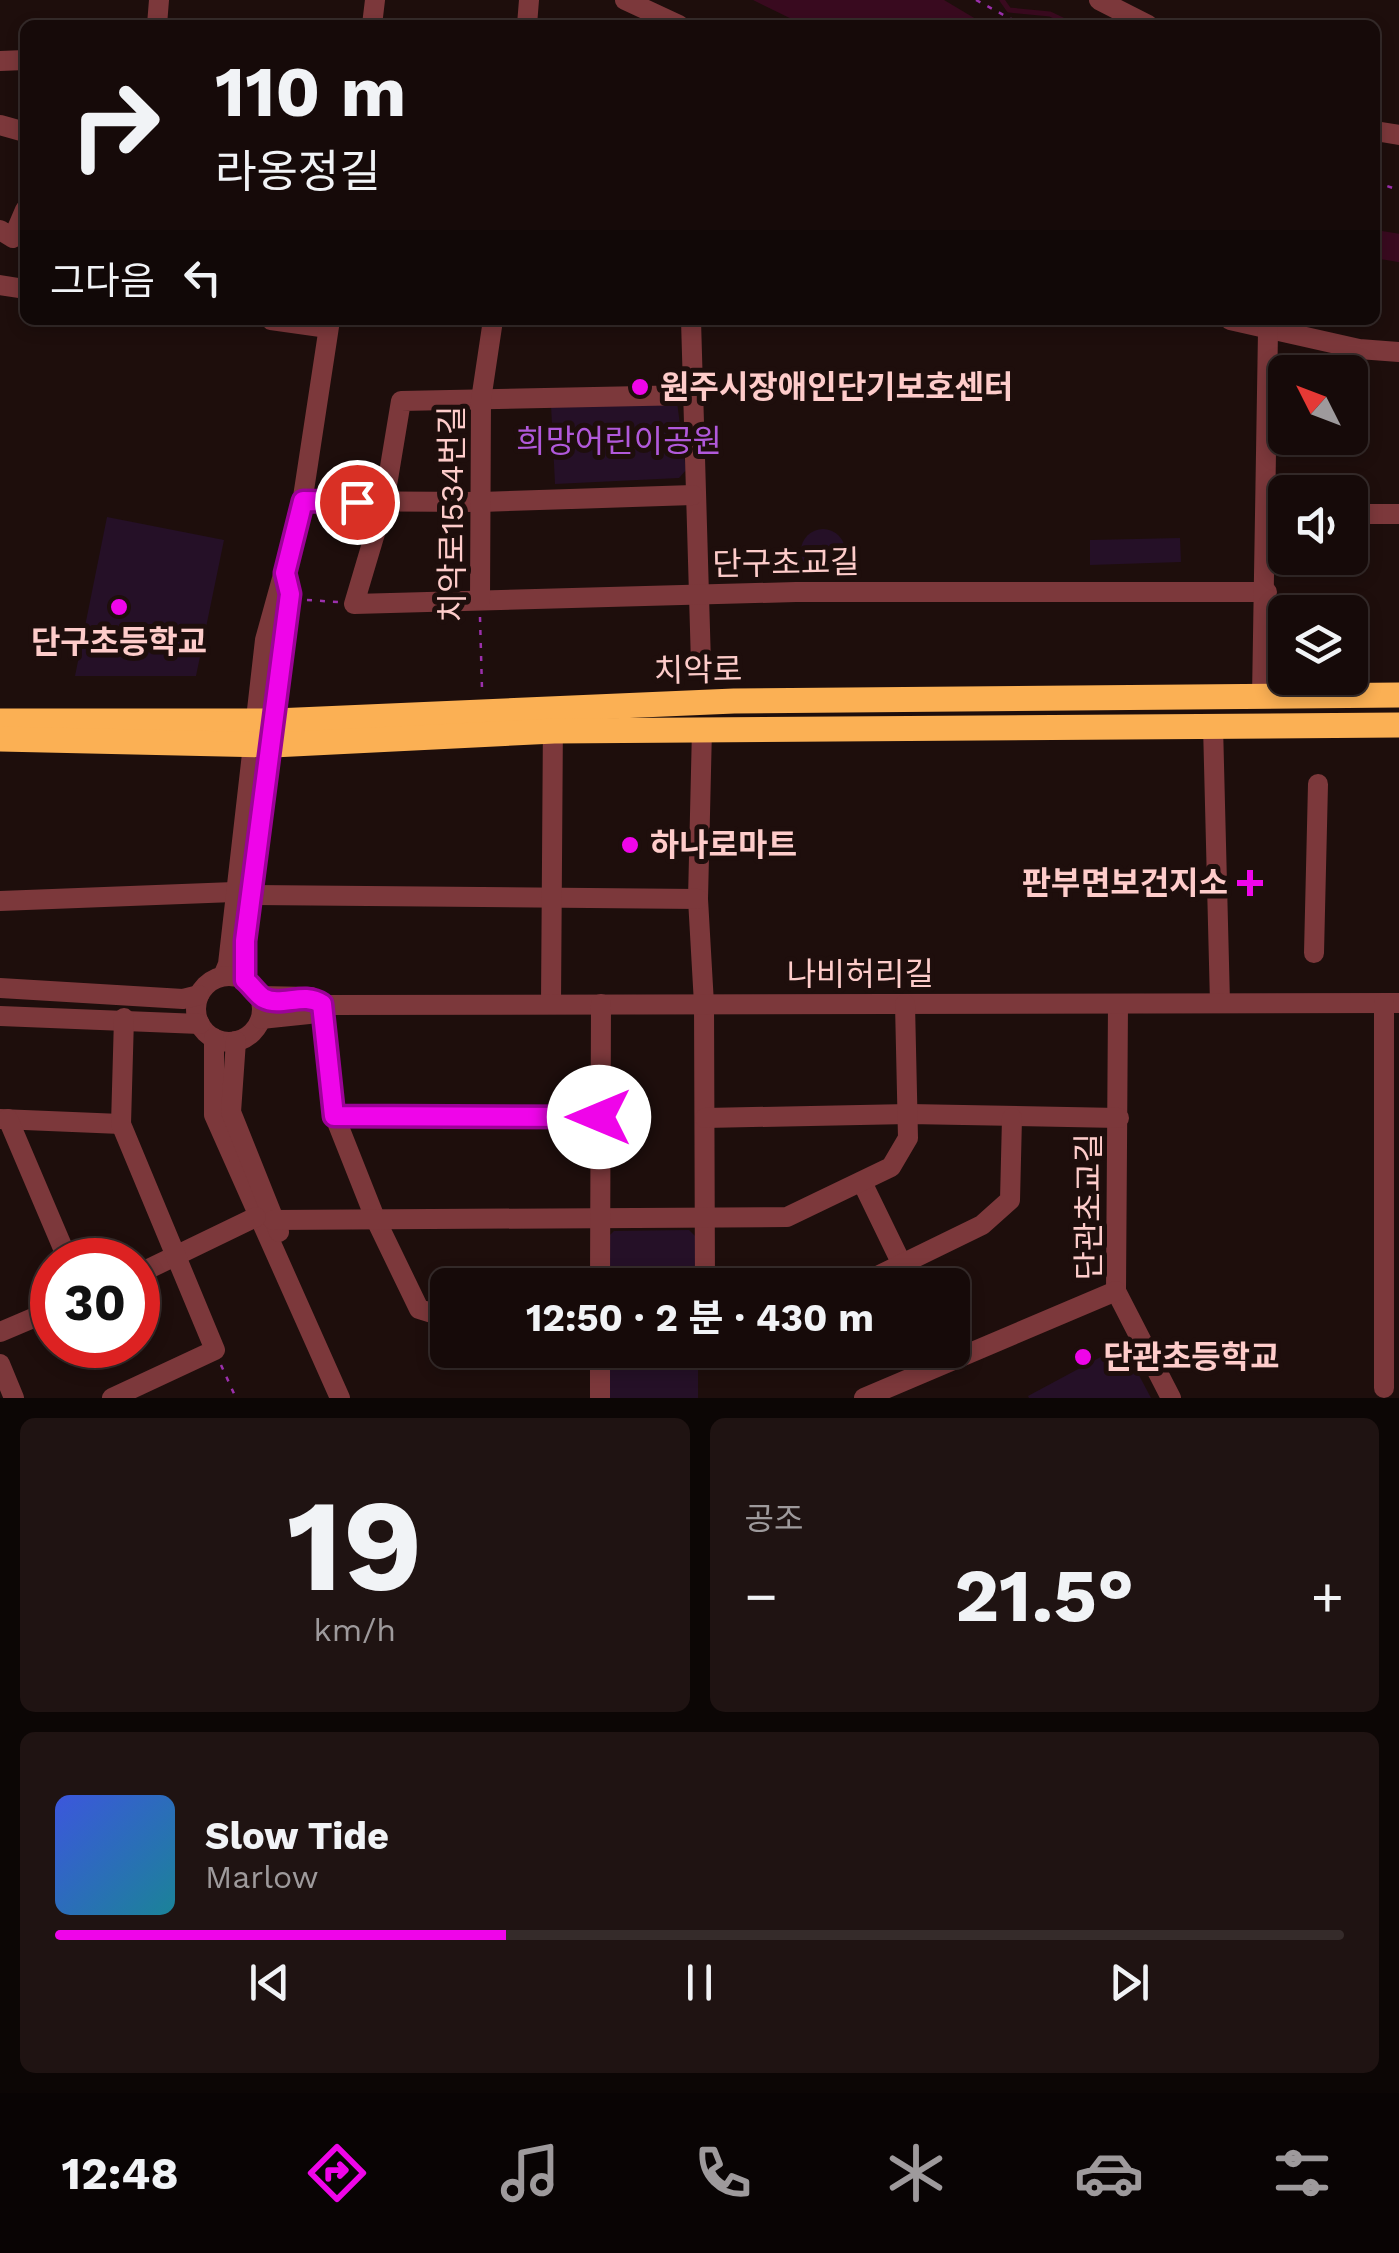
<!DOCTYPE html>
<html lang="ko">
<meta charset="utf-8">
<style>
:root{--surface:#160a09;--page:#1f1312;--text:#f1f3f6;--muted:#9e9a9c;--line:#352b2a;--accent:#ef05e9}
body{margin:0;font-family:"Work Sans","Noto Sans KR",sans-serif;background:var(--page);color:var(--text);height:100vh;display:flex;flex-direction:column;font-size:38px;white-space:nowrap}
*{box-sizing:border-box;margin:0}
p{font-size:32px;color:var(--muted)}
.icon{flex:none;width:55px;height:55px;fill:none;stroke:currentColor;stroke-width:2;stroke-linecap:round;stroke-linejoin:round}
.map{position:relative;height:1398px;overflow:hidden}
.side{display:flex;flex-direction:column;gap:20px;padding:20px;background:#0c0605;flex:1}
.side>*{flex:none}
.banner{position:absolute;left:20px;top:20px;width:1360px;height:305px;border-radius:15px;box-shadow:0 5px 15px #0003,0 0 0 2px var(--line);background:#160a09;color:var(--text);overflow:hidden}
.needle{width:65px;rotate:312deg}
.controls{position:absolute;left:1268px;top:355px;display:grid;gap:20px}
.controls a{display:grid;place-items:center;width:100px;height:100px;border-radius:15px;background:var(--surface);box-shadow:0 5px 15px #0003,0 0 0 2px var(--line);font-size:50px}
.speed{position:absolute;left:30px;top:1238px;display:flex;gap:20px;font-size:50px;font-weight:700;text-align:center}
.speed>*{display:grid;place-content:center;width:130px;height:130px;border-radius:50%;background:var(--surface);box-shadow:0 5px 15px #0003,0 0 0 2px var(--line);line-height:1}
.speed .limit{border:15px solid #d22;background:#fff;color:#111}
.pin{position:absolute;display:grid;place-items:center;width:85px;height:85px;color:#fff;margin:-42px;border:5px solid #fff;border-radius:50%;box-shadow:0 2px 10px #0007}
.me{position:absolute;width:110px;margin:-55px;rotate:270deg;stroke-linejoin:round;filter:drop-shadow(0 0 8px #0008)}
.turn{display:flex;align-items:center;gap:35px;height:210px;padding:0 30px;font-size:45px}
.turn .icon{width:130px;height:130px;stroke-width:2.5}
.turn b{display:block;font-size:70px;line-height:85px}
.then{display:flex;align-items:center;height:95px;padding:0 30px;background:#0003;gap:20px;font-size:38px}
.big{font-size:75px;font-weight:700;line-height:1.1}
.side .card{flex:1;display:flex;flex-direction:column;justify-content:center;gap:15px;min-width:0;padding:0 35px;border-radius:15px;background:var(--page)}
.side .dial{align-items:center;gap:0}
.dial b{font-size:130px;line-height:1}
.song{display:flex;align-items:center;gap:30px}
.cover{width:120px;height:120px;border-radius:15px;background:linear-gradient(135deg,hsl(230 70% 55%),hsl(190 70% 35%))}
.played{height:10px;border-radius:5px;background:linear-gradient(90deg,var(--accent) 35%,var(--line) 35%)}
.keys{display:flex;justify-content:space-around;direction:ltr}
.heat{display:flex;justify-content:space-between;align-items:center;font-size:55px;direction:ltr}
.side .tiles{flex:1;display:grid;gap:20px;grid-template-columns:1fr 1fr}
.card:last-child{grid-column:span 2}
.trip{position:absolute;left:430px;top:1268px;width:540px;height:100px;border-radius:15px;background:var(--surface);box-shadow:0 5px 15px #0003,0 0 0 2px var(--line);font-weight:700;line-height:100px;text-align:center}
.menu{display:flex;height:160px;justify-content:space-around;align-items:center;background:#090404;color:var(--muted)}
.menu .icon{width:70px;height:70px}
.menu .active{color:var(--accent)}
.menu b{font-size:45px;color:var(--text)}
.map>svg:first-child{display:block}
.green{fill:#251027}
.water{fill:#390a1f}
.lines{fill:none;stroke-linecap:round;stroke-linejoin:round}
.stream{stroke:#390a1f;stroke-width:5}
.river{stroke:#390a1f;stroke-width:28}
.path{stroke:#9b30ac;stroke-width:2.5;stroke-dasharray:5 8;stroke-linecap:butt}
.minor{stroke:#7c383b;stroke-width:20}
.major{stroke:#fbb054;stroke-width:25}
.route-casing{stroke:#9b0397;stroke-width:25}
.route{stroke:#ef05e9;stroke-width:18}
.poi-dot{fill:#ef05e9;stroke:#1e0e0c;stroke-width:4}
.labels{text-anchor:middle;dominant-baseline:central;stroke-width:10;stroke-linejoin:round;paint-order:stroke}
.poi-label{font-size:32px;font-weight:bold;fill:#feccca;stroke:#1e0e0c;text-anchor:start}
.park-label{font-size:32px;fill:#b159db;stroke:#1e0e0c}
.street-label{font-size:32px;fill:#feccca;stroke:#1e0e0c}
</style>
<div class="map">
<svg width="1399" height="1398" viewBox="0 0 1399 1398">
<rect width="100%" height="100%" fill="#1e0e0c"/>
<g class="green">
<path d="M 677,402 L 686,470 L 679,478 L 555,484 L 551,405 Z"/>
<path d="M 107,517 L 224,540 L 196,676 L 75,676 Z"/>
<circle cx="823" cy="551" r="22"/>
<path d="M 1180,538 L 1181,562 L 1090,565 L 1090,540 Z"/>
<path d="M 689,1230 L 697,1238 L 697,1285 L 607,1285 L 606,1239 L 614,1231 Z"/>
<path d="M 1123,1345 L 1151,1398 L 1029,1398 L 1028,1396 Z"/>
<rect x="608" y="1350" width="90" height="48"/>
</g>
<path class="water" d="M 753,0 L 944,0 L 986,25 L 804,25 Z"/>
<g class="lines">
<path class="stream" d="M 1002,0 L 1009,10 L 1050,14 L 1073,25"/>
<path class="river" d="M 1375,244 L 1399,248"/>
<g class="path">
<path d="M 976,0 L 1022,25"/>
<path d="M 1375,182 L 1399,190"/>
<path d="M 307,600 L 338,602"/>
<path d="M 480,617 L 482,689"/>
<path d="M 221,1365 L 236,1398"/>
</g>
<g class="minor">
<path d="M 625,0 L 679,25"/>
<path d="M 1099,0 L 1148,25"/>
<path d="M 157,25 L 159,0"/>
<path d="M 372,25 L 375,0"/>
<path d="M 527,25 L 529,0"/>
<path d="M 0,61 L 25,60"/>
<path d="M 0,125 L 25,132"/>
<path d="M 1375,131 L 1399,135"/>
<path d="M 0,230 L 13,238 L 25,210"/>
<path d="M 0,285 L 25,289"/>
<path d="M 271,320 L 328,328"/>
<path d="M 691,320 L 701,664"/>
<path d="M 1230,320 L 1359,349 L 1399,352"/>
<path d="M 692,395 L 401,401 L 384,503 L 354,604 L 796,592 L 1267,592"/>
<path d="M 303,501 L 481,502 L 693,495"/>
<path d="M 1350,514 L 1399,514"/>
<path d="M 480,600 L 481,400 L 493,320"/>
<path d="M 1262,697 L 1268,331"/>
<path d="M 1213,725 L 1220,1003"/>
<path d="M 702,729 L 698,899 L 704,1004 L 705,1285"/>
<path d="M 251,895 L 698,899"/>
<path d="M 0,901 L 234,892"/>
<path d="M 1314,953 L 1318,784"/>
<path d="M 223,976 L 228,964 L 265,640 L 301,510 L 330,320"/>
<circle cx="229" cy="1009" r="33"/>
<path d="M 245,980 L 245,941 L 289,594 L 285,573"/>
<path d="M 0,988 L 183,999 L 199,995"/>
<path d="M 260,996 L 311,997 L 322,1005"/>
<path d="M 551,1004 L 553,718"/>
<path d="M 1118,1004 L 1116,1291 L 1171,1398"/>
<path d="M 322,1005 L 1399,1003"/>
<path d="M 322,1005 L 335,1117 L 375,1218 L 419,1309 L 448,1318"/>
<path d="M 0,1016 L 200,1024"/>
<path d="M 261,1019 L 309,1014 L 322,1005"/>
<path d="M 214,1038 L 214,1115 L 340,1398"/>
<path d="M 236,1041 L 231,1112 L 279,1232"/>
<path d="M 335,1117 L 599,1117"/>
<path d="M 705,1118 L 909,1114 L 1119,1118"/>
<path d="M 0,1119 L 121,1124"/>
<path d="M 8,1119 L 68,1260"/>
<path d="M 862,1182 L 912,1285"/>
<path d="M 273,1220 L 787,1217 L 891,1167 L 908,1138 L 905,1004"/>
<path d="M 138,1274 L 256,1217"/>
<path d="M 600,1285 L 601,1004"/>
<path d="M 859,1285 L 982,1225 L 1010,1200 L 1012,1118"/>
<path d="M 0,1332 L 52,1310"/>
<path d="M 600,1350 L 600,1398"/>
<path d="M 0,1364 L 14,1398"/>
<path d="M 1384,1388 L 1384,1003"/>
<path d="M 112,1398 L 215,1350 L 121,1124 L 124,1018"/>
<path d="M 864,1398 L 1116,1291"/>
</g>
<g class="major">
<path d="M 0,721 L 275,721 L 734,701 L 1399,695"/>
<path d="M 0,739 L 273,745 L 554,731 L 1399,725"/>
</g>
</g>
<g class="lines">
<defs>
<path id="route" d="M 357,502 L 303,501 L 285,573 L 290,594 L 245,941 L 245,980 C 251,985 257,994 263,998 C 282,1008 303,991 322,1004 L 334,1116 L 599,1117"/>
</defs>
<use href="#route" class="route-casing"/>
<use href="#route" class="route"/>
</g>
<g class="poi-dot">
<circle cx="640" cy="387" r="10"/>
<circle cx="119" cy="607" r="10"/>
<circle cx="630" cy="845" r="10"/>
<path d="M1245 868h10v10h10v10h-10v10h-10v-10h-10v-10h10z"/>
<circle cx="1083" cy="1357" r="10"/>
</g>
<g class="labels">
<g class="poi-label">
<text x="660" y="387">원주시장애인단기보호센터</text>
<text x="119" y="642" text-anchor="middle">단구초등학교</text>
<text x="650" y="845">하나로마트</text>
<text x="1228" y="883" text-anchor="end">판부면보건지소</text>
<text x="1103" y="1357">단관초등학교</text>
</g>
<g class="park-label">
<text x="619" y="441">희망어린이공원</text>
</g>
<g class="street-label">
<text transform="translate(452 514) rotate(-90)">치악로1534번길</text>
<text transform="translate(786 563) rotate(-1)">단구초교길</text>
<text transform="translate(698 670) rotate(-1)">치악로</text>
<text x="860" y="974">나비허리길</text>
<text transform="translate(1089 1207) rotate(-90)">단관초교길</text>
</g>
</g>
</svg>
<div class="controls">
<a><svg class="needle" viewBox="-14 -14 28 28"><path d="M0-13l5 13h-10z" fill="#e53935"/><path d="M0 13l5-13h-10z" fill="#9e9a9c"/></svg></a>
<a><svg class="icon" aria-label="sound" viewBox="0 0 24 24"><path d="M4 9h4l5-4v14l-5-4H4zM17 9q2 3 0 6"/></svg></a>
<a><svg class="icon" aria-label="layers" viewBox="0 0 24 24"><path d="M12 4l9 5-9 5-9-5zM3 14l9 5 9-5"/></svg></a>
</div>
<div class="speed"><div class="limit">30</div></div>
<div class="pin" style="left:357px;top:502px;background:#d93025"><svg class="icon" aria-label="arrive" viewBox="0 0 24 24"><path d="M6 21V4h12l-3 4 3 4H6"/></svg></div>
<svg class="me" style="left:599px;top:1117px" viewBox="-20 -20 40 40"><circle r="19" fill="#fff"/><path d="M0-13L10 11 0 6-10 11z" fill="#ef05e9"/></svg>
<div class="trip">12:50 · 2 분 · 430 m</div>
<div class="banner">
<div class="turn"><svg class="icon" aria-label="right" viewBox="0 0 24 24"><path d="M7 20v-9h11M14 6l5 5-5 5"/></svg><div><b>110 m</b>라옹정길</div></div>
<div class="then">그다음<svg class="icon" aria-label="left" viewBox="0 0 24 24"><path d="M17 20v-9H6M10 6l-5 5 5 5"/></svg></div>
</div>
</div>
<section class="side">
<div class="tiles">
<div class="card dial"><b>19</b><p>km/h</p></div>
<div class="card"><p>공조</p>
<div class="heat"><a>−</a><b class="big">21.5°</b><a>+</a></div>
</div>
<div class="card">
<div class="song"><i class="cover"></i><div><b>Slow Tide</b><p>Marlow</p></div></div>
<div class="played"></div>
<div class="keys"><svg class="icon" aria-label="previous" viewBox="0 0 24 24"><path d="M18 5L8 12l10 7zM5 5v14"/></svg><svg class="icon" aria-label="pause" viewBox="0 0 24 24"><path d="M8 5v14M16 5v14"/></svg><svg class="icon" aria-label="next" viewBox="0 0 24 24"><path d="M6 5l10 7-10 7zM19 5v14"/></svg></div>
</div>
</div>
</section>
<nav class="menu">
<b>12:48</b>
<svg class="icon active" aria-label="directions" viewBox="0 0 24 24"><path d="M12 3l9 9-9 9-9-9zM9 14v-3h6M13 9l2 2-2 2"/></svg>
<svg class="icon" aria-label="music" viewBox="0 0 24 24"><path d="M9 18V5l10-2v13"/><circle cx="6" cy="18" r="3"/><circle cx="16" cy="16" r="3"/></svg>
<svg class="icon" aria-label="phone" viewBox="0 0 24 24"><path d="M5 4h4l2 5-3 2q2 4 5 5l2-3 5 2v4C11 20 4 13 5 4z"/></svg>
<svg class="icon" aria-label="climate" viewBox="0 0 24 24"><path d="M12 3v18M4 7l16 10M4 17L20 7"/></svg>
<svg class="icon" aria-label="car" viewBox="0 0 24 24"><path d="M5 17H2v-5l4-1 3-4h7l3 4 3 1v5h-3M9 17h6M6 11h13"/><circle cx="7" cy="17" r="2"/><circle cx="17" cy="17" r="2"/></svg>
<svg class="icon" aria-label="filters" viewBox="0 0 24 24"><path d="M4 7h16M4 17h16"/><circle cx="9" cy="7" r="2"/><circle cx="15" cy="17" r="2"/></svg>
</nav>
